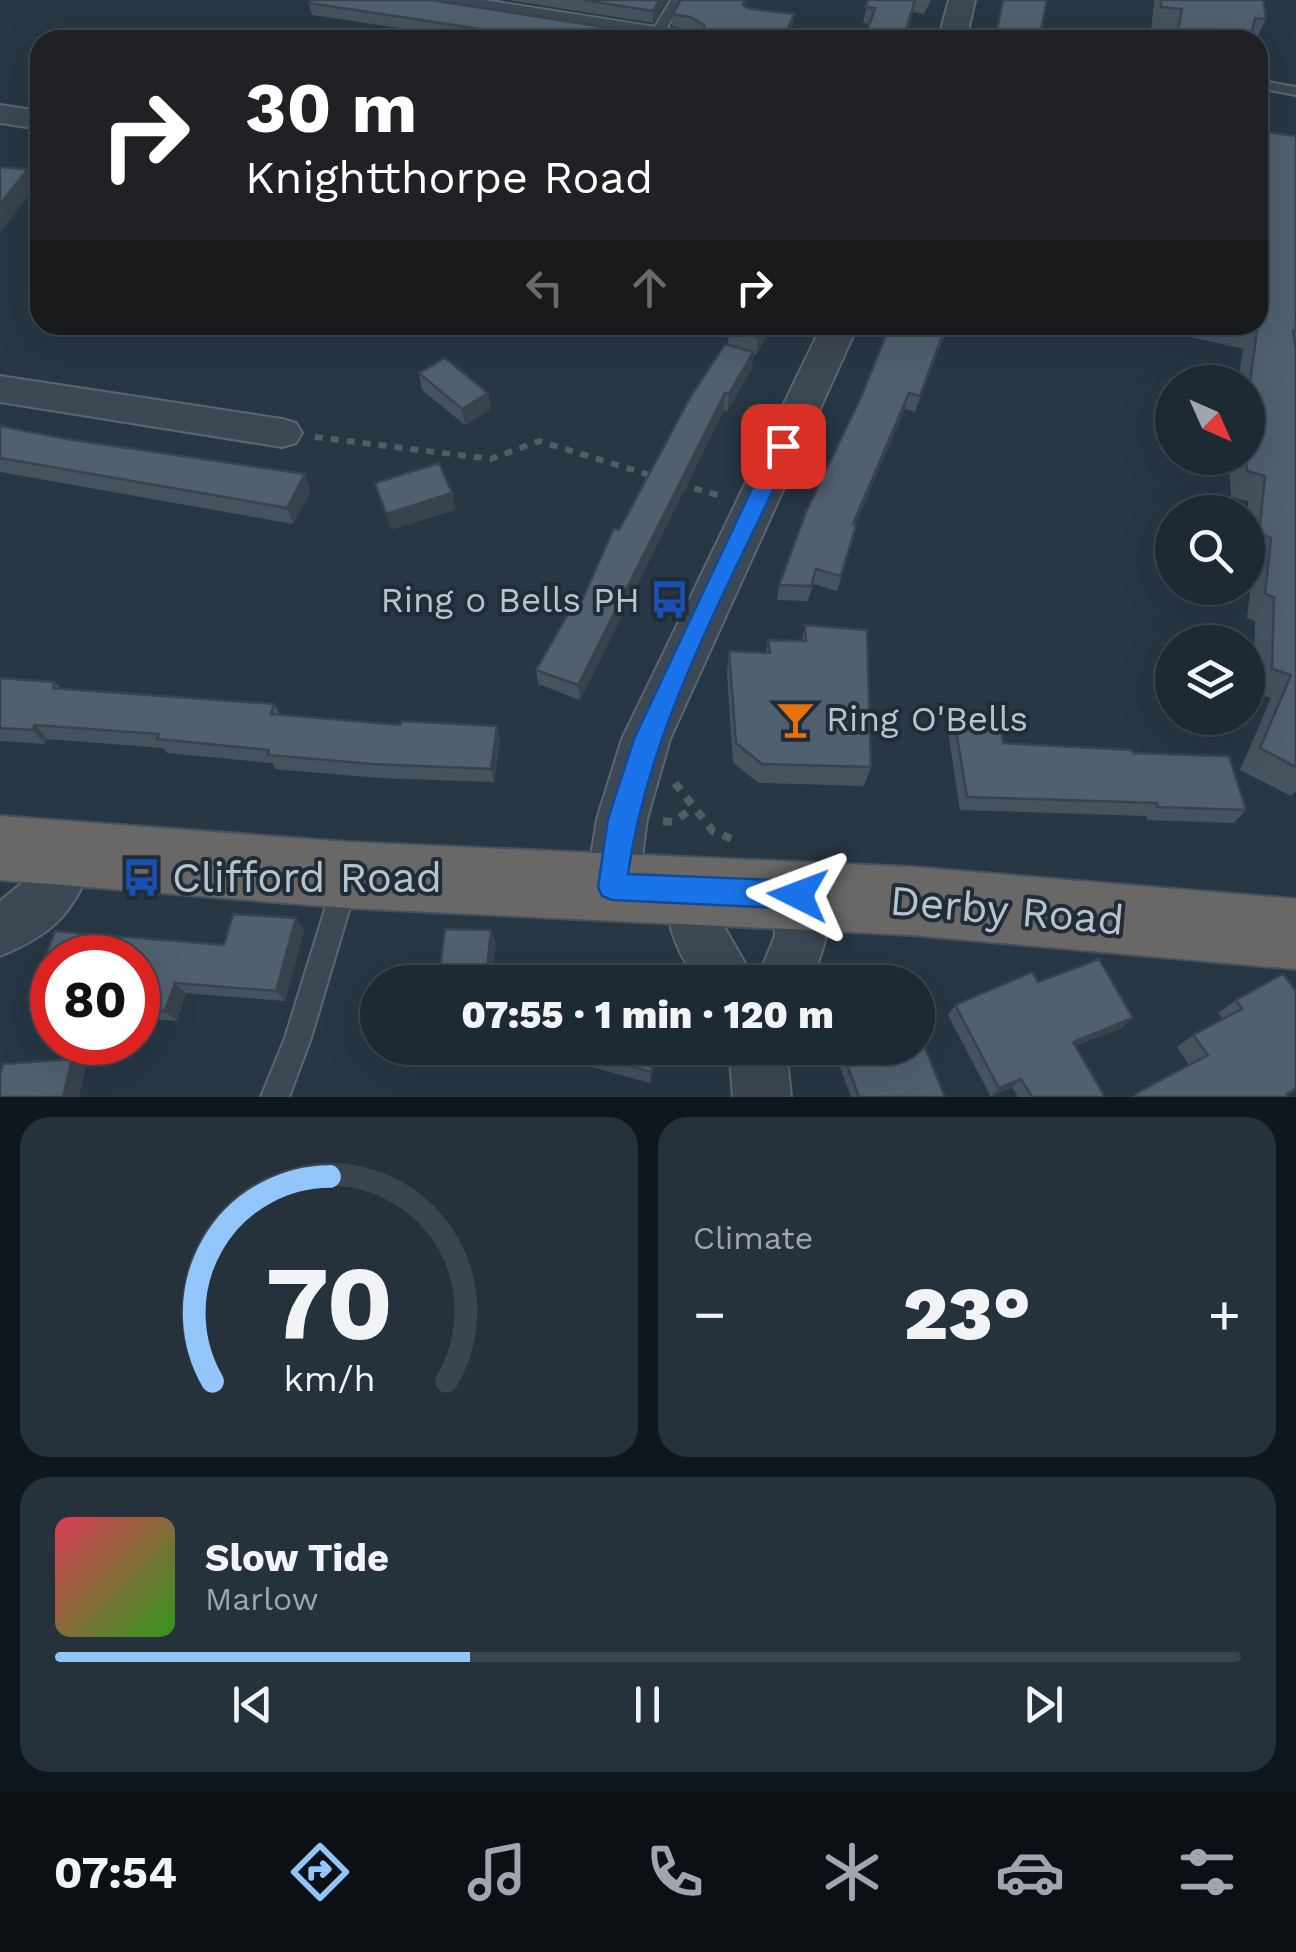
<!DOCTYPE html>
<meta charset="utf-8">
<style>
:root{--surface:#1d2933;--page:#25313b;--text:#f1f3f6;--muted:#a0a6ac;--line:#3b454e;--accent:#92c5f9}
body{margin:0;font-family:"Work Sans",sans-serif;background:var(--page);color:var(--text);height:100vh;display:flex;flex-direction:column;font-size:38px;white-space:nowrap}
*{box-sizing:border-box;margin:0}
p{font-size:32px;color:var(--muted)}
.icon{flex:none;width:55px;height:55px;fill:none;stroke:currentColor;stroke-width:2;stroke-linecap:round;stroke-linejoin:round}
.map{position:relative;height:1097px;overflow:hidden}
.drawer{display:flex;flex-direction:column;gap:20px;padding:20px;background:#10171c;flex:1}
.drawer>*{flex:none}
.hud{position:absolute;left:30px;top:30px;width:1238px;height:305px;border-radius:30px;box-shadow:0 10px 40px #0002,0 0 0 2px var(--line);background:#202124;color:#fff;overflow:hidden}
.needle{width:65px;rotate:135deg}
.controls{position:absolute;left:1155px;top:365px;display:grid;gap:20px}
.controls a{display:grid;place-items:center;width:110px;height:110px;border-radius:50%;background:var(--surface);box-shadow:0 10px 40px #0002,0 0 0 2px var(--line);font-size:50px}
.speed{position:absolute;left:30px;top:935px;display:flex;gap:20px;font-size:50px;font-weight:700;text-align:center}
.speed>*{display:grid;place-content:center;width:130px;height:130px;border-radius:50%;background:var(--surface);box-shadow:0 10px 40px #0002,0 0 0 2px var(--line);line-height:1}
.speed .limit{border:15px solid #d22;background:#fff;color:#111}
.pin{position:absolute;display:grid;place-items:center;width:85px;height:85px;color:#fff;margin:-42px;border-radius:20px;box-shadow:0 5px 15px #0006}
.me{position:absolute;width:110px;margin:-55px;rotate:273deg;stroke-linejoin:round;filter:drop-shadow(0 0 8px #0008)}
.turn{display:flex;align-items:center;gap:35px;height:210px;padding:0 50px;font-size:45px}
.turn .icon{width:130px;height:130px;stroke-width:2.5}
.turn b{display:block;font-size:70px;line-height:85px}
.lanes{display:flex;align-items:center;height:95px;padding:0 50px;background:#0003;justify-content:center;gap:50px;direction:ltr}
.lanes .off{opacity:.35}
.big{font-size:75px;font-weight:800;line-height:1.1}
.drawer .card{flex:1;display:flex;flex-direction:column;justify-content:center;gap:15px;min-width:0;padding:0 35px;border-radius:30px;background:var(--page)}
.drawer .dial{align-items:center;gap:0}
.dial svg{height:260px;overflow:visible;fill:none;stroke:var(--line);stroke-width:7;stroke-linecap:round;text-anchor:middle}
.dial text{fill:var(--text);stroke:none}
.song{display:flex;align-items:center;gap:30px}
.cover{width:120px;height:120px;border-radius:15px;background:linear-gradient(135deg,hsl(350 70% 55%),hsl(110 70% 35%))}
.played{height:10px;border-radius:5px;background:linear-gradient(90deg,var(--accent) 35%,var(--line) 35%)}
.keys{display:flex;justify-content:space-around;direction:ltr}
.heat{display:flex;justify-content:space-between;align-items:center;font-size:55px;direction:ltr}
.drawer .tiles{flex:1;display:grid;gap:20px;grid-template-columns:1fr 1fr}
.card:last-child{grid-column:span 2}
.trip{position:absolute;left:360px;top:965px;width:575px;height:100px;border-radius:50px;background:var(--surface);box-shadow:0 10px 40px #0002,0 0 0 2px var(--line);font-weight:800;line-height:100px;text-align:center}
.tab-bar{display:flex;height:160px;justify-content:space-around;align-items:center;background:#0c1014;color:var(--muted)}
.tab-bar .icon{width:70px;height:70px}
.tab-bar .on{color:var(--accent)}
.tab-bar b{font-size:45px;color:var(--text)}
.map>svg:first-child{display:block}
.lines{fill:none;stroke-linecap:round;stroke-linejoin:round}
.service-casing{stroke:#5a6671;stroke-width:4}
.minor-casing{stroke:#5a6671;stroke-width:4}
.trunk-casing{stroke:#46535e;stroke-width:4}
.path-far1{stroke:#4a6263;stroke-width:6;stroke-dasharray:8 8;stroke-linecap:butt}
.path{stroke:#4a6263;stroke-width:8;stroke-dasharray:9 9;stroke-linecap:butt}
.service{fill:#3c4853;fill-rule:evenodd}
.minor{fill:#3c4853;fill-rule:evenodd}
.trunk{fill:#6a6866;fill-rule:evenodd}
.wall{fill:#45535f}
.shaded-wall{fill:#38434e}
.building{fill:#50606f;stroke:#38434e;stroke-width:2.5}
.route{fill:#1a73e8;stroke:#114b97;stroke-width:2.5}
.labels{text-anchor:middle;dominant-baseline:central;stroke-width:8;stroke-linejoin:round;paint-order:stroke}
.poi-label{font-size:35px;fill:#b9c3cd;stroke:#202d39;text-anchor:end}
.near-poi-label{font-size:42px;fill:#b9c3cd;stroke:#202d39;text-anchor:start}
.near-street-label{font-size:42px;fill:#b9c3cd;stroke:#202d39}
</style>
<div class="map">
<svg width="1296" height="1097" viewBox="0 0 1296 1097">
<rect width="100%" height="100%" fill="#273744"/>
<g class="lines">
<defs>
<g id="service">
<path d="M 671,0 L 683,0 L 661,38 L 651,38 L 650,35 Z"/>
<path d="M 1258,80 L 1296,87 L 1296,95 L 1258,88 Z"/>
<path d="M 346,868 L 355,872 L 358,880 L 311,1038 L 289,1097 L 261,1097 L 285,1038 L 334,880 L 337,872 Z"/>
</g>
<g id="minor">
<path d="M 420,0 L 484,0 L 688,32 L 702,40 L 636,40 L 433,8 Z"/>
<path d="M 949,0 L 975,0 L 966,40 L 938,40 Z"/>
<path d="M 0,105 L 40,111 L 40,129 L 0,123 Z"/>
<path d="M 822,325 L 858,325 L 670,739 L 647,819 L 638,887 L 631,905 L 612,913 L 593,905 L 586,887 L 597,819 L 622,739 Z"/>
<path d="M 0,376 L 282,419 L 296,423 L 302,433 L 296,443 L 282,447 L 0,402 Z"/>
<path d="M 70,830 L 88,838 L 96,855 C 73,912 58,932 0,956 L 0,901 L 33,874 L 52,838 Z"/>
<path d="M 694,864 L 713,872 L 720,890 L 723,925 L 756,982 L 775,936 L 772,895 L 779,877 L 798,869 L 817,877 C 835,920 827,942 810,982 L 697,982 C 675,947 658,913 675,872 Z"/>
<path d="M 729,1048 L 786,1048 L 791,1097 L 733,1097 Z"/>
</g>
<path id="trunk" d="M 0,816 L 348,842 L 912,867 L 1296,899 L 1296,969 L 912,935 L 348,908 L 0,880 Z"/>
</defs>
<use href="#service" class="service-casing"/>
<use href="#minor" class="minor-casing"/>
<use href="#trunk" class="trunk-casing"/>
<g class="path-far1">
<path d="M 315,437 L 491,459 L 539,441 L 653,476"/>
<path d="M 679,484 L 720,496"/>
</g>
<g class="path">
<path d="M 675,783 L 713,831 L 732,839"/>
<path d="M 663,821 L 673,822 L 692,809"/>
</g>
<use href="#service" class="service"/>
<use href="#minor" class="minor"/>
<use href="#trunk" class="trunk"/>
</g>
<g class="wall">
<path d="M 508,0 L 667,0 L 653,23 Z"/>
<path d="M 868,0 L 931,0 L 924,14 L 913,12 L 905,40 L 864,40 L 870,24 L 863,23 Z"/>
<path d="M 1154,0 L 1263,0 L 1266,19 L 1256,40 L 1171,40 L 1172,35 L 1151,32 Z"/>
<path d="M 309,3 L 636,32 L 693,31 L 672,26 L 673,14 L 746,8 L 794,14 L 792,26 L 787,40 L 479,40 L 312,15 Z"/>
<path d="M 1296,136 L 1296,791 L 1291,796 L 1240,770 L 1271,698 L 1253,692 L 1255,621 L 1247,618 L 1253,563 L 1248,561 L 1248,501 L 1231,497 L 1229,458 L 1248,458 L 1248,382 L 1238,382 L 1243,349 L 1139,325 L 1258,325 Z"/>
<path d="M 732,325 L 773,325 L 756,355 L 753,354 L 752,369 L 727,411 L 724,410 L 580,700 L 538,684 L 536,670 L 578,609 L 619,530 L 728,345 L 729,329 Z"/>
<path d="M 890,325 L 963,325 L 959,333 L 947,329 L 915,412 L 905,409 L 855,525 L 853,540 L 837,591 L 813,584 L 808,601 L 777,600 L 779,585 L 861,397 Z"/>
<path d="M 419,373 L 488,393 L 491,409 L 465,425 L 422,390 Z"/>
<path d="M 0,426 L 311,491 L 293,524 L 0,472 Z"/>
<path d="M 805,625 L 871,767 L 864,786 L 759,783 L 733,763 L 727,673 L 729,651 L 766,653 L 768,640 L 802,641 Z"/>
<path d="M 0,678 L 55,682 L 60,688 L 274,704 L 280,714 L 500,740 L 494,782 L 378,778 L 275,769 L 272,763 L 167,753 L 163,748 L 47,739 L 45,744 L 0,741 Z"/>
<path d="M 954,718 L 1003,743 L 1133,753 L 1246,810 L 1234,823 L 1147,820 L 1146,816 L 960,810 L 948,732 Z"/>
<path d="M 233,914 L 296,918 L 304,930 L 285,1001 L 186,993 L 177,1021 L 138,1018 L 138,958 L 52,958 L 52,1010 L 42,1010 L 28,1000 L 55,931 L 224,945 Z"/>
<path d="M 1283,974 L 1287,1094 L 1289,1097 L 1131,1097 L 1189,1065 L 1177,1047 L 1193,1035 L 1223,1019 L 1218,1013 L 1236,1000 Z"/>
<path d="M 1038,982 L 1122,1028 L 1075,1046 L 1105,1097 L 1018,1097 L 1012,1087 L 991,1097 L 948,1015 L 955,1005 Z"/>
<path d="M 550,1048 L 659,1048 L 650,1083 L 552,1056 Z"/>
<path d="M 833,1048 L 918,1048 L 945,1097 L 851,1097 Z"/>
</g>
<g class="shaded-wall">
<path d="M 660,0 L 667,0 L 653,23 L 653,11 Z"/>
<path d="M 916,0 L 905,40 L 903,40 Z"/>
<path d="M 794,14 L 792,26 L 787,40 L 783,40 Z"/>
<path d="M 28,169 L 36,186 L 0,233 L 0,204 Z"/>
<path d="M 766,325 L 773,325 L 756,355 L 758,338 Z"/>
<path d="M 946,325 L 948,325 L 947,329 L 915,412 L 920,396 Z"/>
<path d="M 753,352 L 752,369 L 727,411 L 729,394 Z"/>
<path d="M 488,393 L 491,409 L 465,425 L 462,409 Z"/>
<path d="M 725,393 L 724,410 L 580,700 L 578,685 Z"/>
<path d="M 909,393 L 905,409 L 849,539 L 853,524 Z"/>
<path d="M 305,474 L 311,491 L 293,524 L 287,508 Z"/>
<path d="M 452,493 L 456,510 L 391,530 L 386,514 Z"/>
<path d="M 35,725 L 47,739 L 45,744 L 32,730 Z"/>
<path d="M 497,726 L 500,740 L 494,782 L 491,769 Z"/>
<path d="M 296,918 L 304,930 L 285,1001 L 276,991 Z"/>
<path d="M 491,930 L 496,944 L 492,982 L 487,969 Z"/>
<path d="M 175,983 L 186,993 L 177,1021 L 165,1011 Z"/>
<path d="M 1133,1018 L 1122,1028 L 1063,1051 L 1073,1042 Z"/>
<path d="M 656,1048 L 659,1048 L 650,1083 L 651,1072 Z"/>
<path d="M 72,1059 L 86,1068 L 79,1097 L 63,1097 Z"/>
<path d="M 1021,1079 L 1012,1087 L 991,1097 L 999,1088 Z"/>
</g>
<g class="building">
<path d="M 312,0 L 431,0 L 636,32 L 705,30 L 704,25 L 690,17 L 673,14 L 681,0 L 745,0 L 743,5 L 747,8 L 794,14 L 783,40 L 522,40 L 492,33 L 494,31 L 309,3 Z"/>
<path d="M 583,0 L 660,0 L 653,11 Z"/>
<path d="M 868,0 L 915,0 L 903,40 L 864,40 L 875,8 L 865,7 Z"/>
<path d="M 1003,0 L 1047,0 L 1039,40 L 995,40 Z"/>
<path d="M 1161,0 L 1263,0 L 1266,19 L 1255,18 L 1250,40 L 1176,40 L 1182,9 L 1161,7 Z"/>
<path d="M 1258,131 L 1296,136 L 1296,331 L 1293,331 L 1296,349 L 1296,767 L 1260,748 L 1291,675 L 1272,669 L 1274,597 L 1265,594 L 1271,538 L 1259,534 L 1265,476 L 1247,471 L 1246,458 L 1248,397 L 1258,323 Z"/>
<path d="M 0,167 L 28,169 L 0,204 Z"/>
<path d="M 732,325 L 766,325 L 758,338 L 729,329 Z"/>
<path d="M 890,325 L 946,325 L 920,396 L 909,393 L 853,524 L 856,525 L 841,576 L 816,569 L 811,586 L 779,585 L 806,512 L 861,397 Z"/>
<path d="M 725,344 L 753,352 L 729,394 L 725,393 L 578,685 L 536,670 L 572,607 L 578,609 L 614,528 L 619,530 L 691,396 Z"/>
<path d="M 445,358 L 488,393 L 462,409 L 419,373 Z"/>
<path d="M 0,426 L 67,439 L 305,474 L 287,508 L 0,458 Z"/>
<path d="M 439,463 L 452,493 L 386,514 L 375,483 Z"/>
<path d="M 805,625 L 867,630 L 871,767 L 762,764 L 736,743 L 729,651 L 770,653 L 768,640 L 806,641 Z"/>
<path d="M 0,678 L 55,682 L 53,688 L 274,704 L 271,714 L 400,725 L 401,721 L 497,726 L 491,769 L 372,764 L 268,755 L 269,750 L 157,739 L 159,734 L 35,725 L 32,730 L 0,728 Z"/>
<path d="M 954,718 L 999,719 L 1003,743 L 1132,750 L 1133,753 L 1229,756 L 1246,810 L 1158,807 L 1157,803 L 967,797 Z"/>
<path d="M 233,914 L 296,918 L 276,991 L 175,983 L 165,1011 L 138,1009 L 138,958 L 52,958 L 52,1002 L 28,1000 L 55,931 L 224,945 Z"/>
<path d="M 445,929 L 491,930 L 487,969 L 575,970 L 640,982 L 438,982 Z"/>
<path d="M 1099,959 L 1133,1018 L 1073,1042 L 1105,1097 L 1032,1097 L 1021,1079 L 999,1088 L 955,1005 L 1032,972 L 1038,982 Z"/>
<path d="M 1283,974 L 1296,991 L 1296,1089 L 1287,1094 L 1289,1097 L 1137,1097 L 1135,1094 L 1208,1055 L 1193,1035 L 1242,1009 L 1236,1000 Z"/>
<path d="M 918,1030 L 945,1097 L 859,1097 L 841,1048 L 918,1048 Z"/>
<path d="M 564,1048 L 656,1048 L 651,1072 Z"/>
<path d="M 72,1059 L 63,1097 L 0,1097 L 0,1074 L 3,1064 Z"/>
</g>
<path class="route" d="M 783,438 L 794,446 C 731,583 649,724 628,874 L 798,881 L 808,885 L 812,895 L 808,905 L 798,909 L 612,900 L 602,896 L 598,887 L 608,819 L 634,739 L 772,446 Z"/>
<defs>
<symbol id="bus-bare" viewBox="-9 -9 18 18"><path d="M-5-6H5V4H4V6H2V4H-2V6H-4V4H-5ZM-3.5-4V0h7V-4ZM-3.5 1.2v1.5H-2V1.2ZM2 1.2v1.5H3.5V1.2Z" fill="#1a4fb4" stroke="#202d39" stroke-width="2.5" paint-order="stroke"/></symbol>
<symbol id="bar-bare" viewBox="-9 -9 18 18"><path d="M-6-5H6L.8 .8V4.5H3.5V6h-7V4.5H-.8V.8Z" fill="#e8710a" stroke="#202d39" stroke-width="2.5" paint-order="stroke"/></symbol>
</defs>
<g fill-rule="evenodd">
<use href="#bus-bare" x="642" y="572" width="55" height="55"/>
<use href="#bar-bare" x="768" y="692" width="55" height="55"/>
<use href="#bus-bare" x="114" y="850" width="55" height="55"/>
</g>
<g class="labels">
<g class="poi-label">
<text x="640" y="600">Ring o Bells PH</text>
<text x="826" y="719" text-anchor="start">Ring O'Bells</text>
</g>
<g class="near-poi-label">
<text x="172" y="877">Clifford Road</text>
</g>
<g class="near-street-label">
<text transform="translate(1007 910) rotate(5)">Derby Road</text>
</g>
</g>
</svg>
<div class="controls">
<a><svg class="needle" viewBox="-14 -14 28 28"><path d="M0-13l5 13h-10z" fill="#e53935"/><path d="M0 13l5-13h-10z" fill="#a0a6ac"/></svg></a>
<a><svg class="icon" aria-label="search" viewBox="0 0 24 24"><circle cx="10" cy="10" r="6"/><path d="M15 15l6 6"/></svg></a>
<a><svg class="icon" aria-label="layers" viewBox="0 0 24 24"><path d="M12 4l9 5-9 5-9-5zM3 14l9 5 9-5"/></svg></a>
</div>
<div class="speed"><div class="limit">80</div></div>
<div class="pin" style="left:783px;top:446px;background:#d93025"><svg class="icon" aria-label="arrive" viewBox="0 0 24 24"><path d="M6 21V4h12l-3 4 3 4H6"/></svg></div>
<svg class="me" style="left:798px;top:895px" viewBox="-20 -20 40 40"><path d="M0-17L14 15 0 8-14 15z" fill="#1a73e8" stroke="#fff" stroke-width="4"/></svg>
<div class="trip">07:55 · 1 min · 120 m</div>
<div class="hud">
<div class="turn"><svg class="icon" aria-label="right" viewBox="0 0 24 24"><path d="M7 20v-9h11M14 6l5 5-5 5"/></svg><div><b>30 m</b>Knightthorpe Road</div></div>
<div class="lanes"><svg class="icon off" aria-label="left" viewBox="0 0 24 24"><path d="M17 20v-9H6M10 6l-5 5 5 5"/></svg><svg class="icon off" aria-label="ahead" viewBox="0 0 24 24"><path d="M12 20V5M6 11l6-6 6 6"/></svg><svg class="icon" aria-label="right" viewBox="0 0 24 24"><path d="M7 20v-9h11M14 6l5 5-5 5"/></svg></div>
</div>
</div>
<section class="drawer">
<div class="tiles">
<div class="card dial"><svg viewBox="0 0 100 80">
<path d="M14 69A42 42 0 1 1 86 69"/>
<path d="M14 69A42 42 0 0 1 50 6" stroke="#92c5f9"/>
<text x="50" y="56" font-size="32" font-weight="700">70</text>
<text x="50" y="72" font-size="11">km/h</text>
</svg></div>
<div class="card"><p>Climate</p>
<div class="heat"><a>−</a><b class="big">23°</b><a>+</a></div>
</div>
<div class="card">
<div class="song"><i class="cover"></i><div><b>Slow Tide</b><p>Marlow</p></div></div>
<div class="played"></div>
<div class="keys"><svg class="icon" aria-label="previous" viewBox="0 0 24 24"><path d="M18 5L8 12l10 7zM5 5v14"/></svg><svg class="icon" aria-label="pause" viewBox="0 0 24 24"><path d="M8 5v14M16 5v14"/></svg><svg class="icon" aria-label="next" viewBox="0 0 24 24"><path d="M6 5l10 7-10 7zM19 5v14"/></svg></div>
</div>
</div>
</section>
<nav class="tab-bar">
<b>07:54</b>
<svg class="icon on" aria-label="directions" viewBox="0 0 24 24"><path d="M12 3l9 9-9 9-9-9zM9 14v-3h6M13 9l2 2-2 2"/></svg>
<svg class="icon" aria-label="music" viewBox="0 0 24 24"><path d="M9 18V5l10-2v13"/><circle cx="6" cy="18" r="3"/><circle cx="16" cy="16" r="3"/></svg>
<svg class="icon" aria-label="phone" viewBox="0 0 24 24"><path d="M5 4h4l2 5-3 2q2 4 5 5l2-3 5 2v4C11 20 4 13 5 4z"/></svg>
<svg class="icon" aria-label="climate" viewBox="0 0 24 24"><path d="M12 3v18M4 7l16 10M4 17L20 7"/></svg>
<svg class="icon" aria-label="car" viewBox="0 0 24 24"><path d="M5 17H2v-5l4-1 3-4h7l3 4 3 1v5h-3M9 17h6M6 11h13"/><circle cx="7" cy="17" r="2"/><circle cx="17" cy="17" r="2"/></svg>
<svg class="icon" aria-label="filters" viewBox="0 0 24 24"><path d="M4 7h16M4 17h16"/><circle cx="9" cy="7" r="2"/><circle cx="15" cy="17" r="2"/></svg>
</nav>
